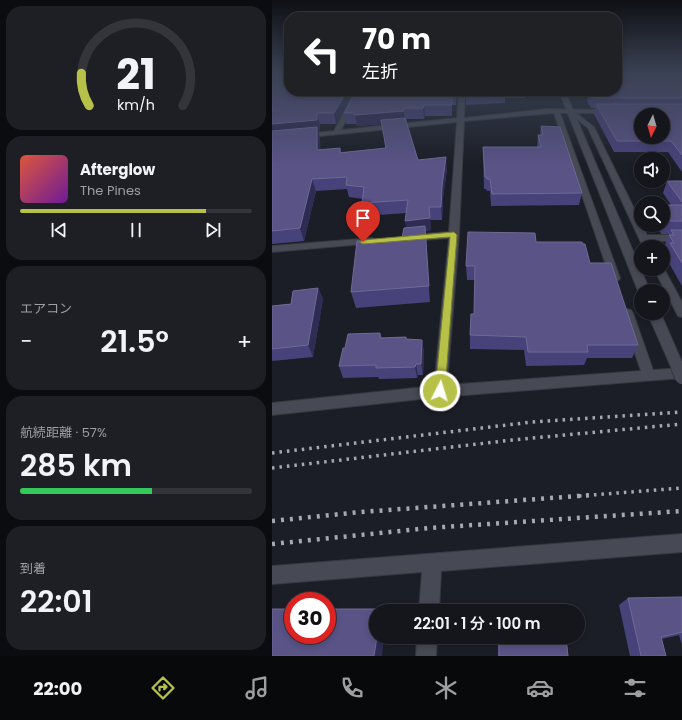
<!DOCTYPE html>
<html lang="ja">
<meta charset="utf-8">
<style>
:root{--surface:#14161c;--page:#1d1f25;--text:#f1f3f6;--muted:#9d9fa3;--line:#33353b;--accent:#b7c148}
body{margin:0;font-family:Poppins,"Noto Sans JP",sans-serif;background:var(--page);color:var(--text);height:100vh;display:flex;flex-direction:column;font-size:15px;white-space:nowrap}
*{box-sizing:border-box;margin:0}
p{font-size:13px;color:var(--muted)}
.icon{flex:none;width:22px;height:22px;fill:none;stroke:currentColor;stroke-width:2;stroke-linecap:round;stroke-linejoin:round}
.map{position:relative;flex:1;overflow:hidden}
.sheet{display:flex;flex-direction:column;gap:6px;padding:6px;background:#0b0c0f;width:272px}
.sheet>*{flex:none}
.hud{position:absolute;left:12px;top:12px;width:338px;height:84px;border-radius:16px;box-shadow:0 2px 6px #0003,0 0 0 1px var(--line);background:#202124;color:#fff;overflow:hidden}
.needle{width:26px;rotate:185deg}
.fabs{position:absolute;left:362px;top:108px;display:grid;gap:8px}
.fabs a{display:grid;place-items:center;width:36px;height:36px;border-radius:50%;background:var(--surface);box-shadow:0 2px 6px #0003,0 0 0 1px var(--line);font-size:20px}
.speed{position:absolute;left:12px;top:592px;display:flex;gap:8px;font-size:20px;font-weight:700;text-align:center}
.speed>*{display:grid;place-content:center;width:52px;height:52px;border-radius:50%;background:var(--surface);box-shadow:0 2px 6px #0003,0 0 0 1px var(--line);line-height:1}
.speed .limit{border:6px solid #d22;background:#fff;color:#111}
.pin{position:absolute;display:grid;place-items:center;width:34px;height:34px;color:#fff;margin:-41px -17px;border-radius:50% 50% 50% 0;rotate:-45deg;box-shadow:0 0 4px #0007}
.pin .icon{rotate:45deg}
.me{position:absolute;width:44px;margin:-22px;rotate:5deg;stroke-linejoin:round;filter:drop-shadow(0 0 3px #0008)}
.turn{display:flex;align-items:center;gap:14px;height:84px;padding:0 12px;font-size:18px}
.turn .icon{width:52px;height:52px;stroke-width:2.5}
.turn b{display:block;font-size:28px;line-height:34px}
.big{font-size:30px;font-weight:600;line-height:1.1}
.sheet .widget{flex:1;display:flex;flex-direction:column;justify-content:center;gap:6px;min-width:0;padding:0 14px;border-radius:16px;background:var(--page)}
.sheet .dial{align-items:center;gap:0}
.dial svg{height:104px;overflow:visible;fill:none;stroke:var(--line);stroke-width:7;stroke-linecap:round;text-anchor:middle}
.dial text{fill:var(--text);stroke:none}
.song{display:flex;align-items:center;gap:12px}
.cover{width:48px;height:48px;border-radius:6px;background:linear-gradient(135deg,hsl(10 70% 55%),hsl(280 70% 35%))}
.played{height:4px;border-radius:2px;background:linear-gradient(90deg,var(--accent) 80%,var(--line) 80%)}
.keys{display:flex;justify-content:space-around;direction:ltr}
.heat{display:flex;justify-content:space-between;align-items:center;font-size:22px;direction:ltr}
.charge{height:6px;border-radius:3px;background:linear-gradient(90deg,#34c759 57%,var(--line) 0)}
.trip{position:absolute;left:97px;top:604px;width:216px;height:40px;border-radius:20px;background:var(--surface);box-shadow:0 2px 6px #0003,0 0 0 1px var(--line);font-weight:600;line-height:40px;text-align:center}
.tab-bar{display:flex;height:64px;justify-content:space-around;align-items:center;background:#08090b;color:var(--muted)}
.tab-bar .icon{width:28px;height:28px}
.tab-bar .on{color:var(--accent)}
.tab-bar b{font-size:18px;color:var(--text)}
main{display:flex;flex:1;min-height:0}
.map>svg:first-child{display:block}
.lines{fill:none;stroke-linecap:round;stroke-linejoin:round}
.street-casing{stroke:#36383f;stroke-width:2}
.secondary-casing{stroke:#36383f;stroke-width:2}
.street{fill:#474a54;fill-rule:evenodd}
.secondary{fill:#474a54;fill-rule:evenodd}
.rail-far1{stroke:#a6a8af;stroke-width:3.5;stroke-dasharray:2.5 5;stroke-linecap:butt}
.rail{stroke:#a6a8af;stroke-width:4.5;stroke-dasharray:3 6;stroke-linecap:butt}
.secondary-bridge-far1-casing{stroke:#36383f;stroke-width:14;stroke-linecap:butt}
.secondary-bridge-casing{stroke:#36383f;stroke-width:16;stroke-linecap:butt}
.secondary-bridge-far1{stroke:#474a54;stroke-width:12}
.secondary-bridge{stroke:#474a54;stroke-width:14}
.wall{fill:#48427a}
.shaded-wall{fill:#2f2c54}
.building{fill:#595386;stroke:#6e6a95;fill-rule:evenodd}
.route{fill:#b7c148;stroke:#777d2f}
</style>
<main>
<section class="sheet">
<div class="widget dial"><svg viewBox="0 0 100 80">
<path d="M14 69A42 42 0 1 1 86 69"/>
<path d="M14 69A42 42 0 0 1 8 44" stroke="#b7c148"/>
<text x="50" y="56" font-size="32" font-weight="700">21</text>
<text x="50" y="72" font-size="11">km/h</text>
</svg></div>
<div class="widget">
<div class="song"><i class="cover"></i><div><b>Afterglow</b><p>The Pines</p></div></div>
<div class="played"></div>
<div class="keys"><svg class="icon" aria-label="previous" viewBox="0 0 24 24"><path d="M18 5L8 12l10 7zM5 5v14"/></svg><svg class="icon" aria-label="pause" viewBox="0 0 24 24"><path d="M8 5v14M16 5v14"/></svg><svg class="icon" aria-label="next" viewBox="0 0 24 24"><path d="M6 5l10 7-10 7zM19 5v14"/></svg></div>
</div>
<div class="widget"><p>エアコン</p>
<div class="heat"><a>−</a><b class="big">21.5°</b><a>+</a></div>
</div>
<div class="widget"><p>航続距離 · 57%</p><b class="big">285 km</b><div class="charge"></div></div>
<div class="widget"><p>到着</p><b class="big">22:01</b></div>
</section>
<div class="map">
<svg width="410" height="656" viewBox="0 0 410 656">
<rect width="100%" height="100%" fill="#1b1e26"/>
<g class="lines">
<defs>
<g id="street">
<path d="M 83,91 L 89,91 L 69,130 L 185,118 L 187,91 L 193,91 L 192,118 L 275,109 L 341,110 L 341,112 L 339,113 L 304,113 L 322,127 L 375,235 L 410,235 L 410,241 L 378,241 L 381,247 L 371,247 L 316,128 L 297,113 L 288,113 L 348,278 L 347,280 L 339,280 L 282,113 L 192,121 L 187,235 L 175,385 L 369,371 L 349,313 L 351,310 L 355,309 L 359,310 L 361,313 L 381,370 L 410,368 L 410,378 L 168,397 L 0,415 L 0,403 L 162,386 L 177,238 L 139,241 L 134,238 L 139,235 L 177,232 L 185,122 L 0,141 L 0,137 L 62,131 Z"/>
<path d="M 100,238 L 105,241 L 103,243 L 0,252 L 0,246 Z"/>
<path d="M 391,267 L 410,302 L 410,317 L 406,316 L 382,269 L 391,269 Z"/>
</g>
<g id="secondary">
<path d="M 287,91 L 293,91 L 378,291 L 369,291 L 369,294 L 366,291 Z"/>
<path d="M 410,534 L 410,552 L 169,571 L 167,611 L 147,611 L 150,572 L 0,584 L 0,566 Z"/>
<path d="M 145,637 L 165,637 L 164,656 L 144,656 Z"/>
</g>
</defs>
<use href="#street" class="street-casing"/>
<use href="#secondary" class="secondary-casing"/>
<use href="#street" class="street"/>
<use href="#secondary" class="secondary"/>
<g class="rail-far1">
<path d="M 0,453 L 260,422 L 410,412"/>
<path d="M 0,468 L 240,440 L 410,424"/>
<path d="M 307,496 L 410,488"/>
</g>
<g class="rail">
<path d="M 0,521 L 89,512 L 320,495"/>
<path d="M 0,544 L 157,528 L 410,511"/>
</g>
<defs>
<path id="secondary-bridge-far1" d="M 382,313 L 406,368"/>
<path id="secondary-bridge" d="M 406,367 L 410,377"/>
</defs>
<use href="#secondary-bridge-far1" class="secondary-bridge-far1-casing"/>
<use href="#secondary-bridge" class="secondary-bridge-casing"/>
<use href="#secondary-bridge-far1" class="secondary-bridge-far1"/>
<use href="#secondary-bridge" class="secondary-bridge"/>
</g>
<g class="wall">
<path d="M 0,72 L 82,91 L 64,124 L 48,124 L 48,131 L 46,131 L 48,138 L 48,150 L 68,148 L 69,152 L 114,148 L 110,124 L 85,126 L 84,124 L 74,124 L 72,113 L 185,91 L 184,105 L 180,105 L 180,116 L 153,116 L 152,119 L 134,119 L 146,160 L 175,169 L 171,198 L 170,220 L 158,220 L 159,230 L 153,231 L 158,302 L 84,308 L 79,292 L 130,238 L 134,227 L 134,213 L 93,216 L 90,203 L 91,199 L 77,197 L 75,189 L 44,191 L 32,241 L 0,244 Z"/>
<path d="M 400,72 L 410,72 L 410,172 L 396,152 L 342,152 L 322,114 L 323,108 L 319,108 L 315,101 L 317,91 L 345,91 L 353,74 L 401,74 Z"/>
<path d="M 194,91 L 254,91 L 253,98 L 233,98 L 233,103 L 194,105 Z"/>
<path d="M 269,126 L 310,193 L 307,205 L 219,206 L 218,191 L 215,191 L 214,189 L 212,189 L 211,147 L 265,147 L 266,135 L 268,135 Z"/>
<path d="M 395,181 L 410,181 L 410,286 L 393,256 L 395,252 L 392,247 L 397,234 L 389,234 L 385,225 L 391,225 L 391,205 L 399,205 L 391,193 Z"/>
<path d="M 264,242 L 318,263 L 366,345 L 360,358 L 315,358 L 312,365 L 254,366 L 252,350 L 198,349 L 198,335 L 202,314 L 203,280 L 195,280 L 194,266 Z"/>
<path d="M 46,288 L 51,299 L 41,357 L 0,361 L 0,306 L 19,304 Z"/>
<path d="M 108,333 L 110,338 L 134,337 L 135,339 L 150,340 L 152,352 L 151,375 L 146,375 L 145,378 L 107,379 L 106,377 L 71,378 L 67,366 L 73,348 Z"/>
<path d="M 410,597 L 410,645 L 407,635 L 390,639 L 394,656 L 358,656 L 347,605 L 356,598 Z"/>
<path d="M 226,637 L 294,637 L 296,656 L 226,656 Z"/>
</g>
<g class="shaded-wall">
<path d="M 75,91 L 82,91 L 64,124 L 62,113 Z"/>
<path d="M 184,91 L 185,91 L 184,105 Z"/>
<path d="M 152,105 L 153,116 L 152,119 L 151,108 Z"/>
<path d="M 132,111 L 133,122 L 85,126 L 83,115 Z"/>
<path d="M 45,113 L 48,124 L 48,131 L 46,131 L 48,138 L 49,162 L 0,136 L 0,124 Z"/>
<path d="M 174,157 L 175,169 L 171,198 L 170,220 L 169,207 L 170,186 Z"/>
<path d="M 40,179 L 44,191 L 32,241 L 28,228 Z"/>
<path d="M 158,218 L 159,230 L 153,231 L 158,302 L 157,286 L 135,234 L 133,221 Z"/>
<path d="M 46,288 L 51,299 L 41,357 L 36,345 Z"/>
<path d="M 150,340 L 152,352 L 151,375 L 149,364 Z"/>
<path d="M 144,364 L 146,375 L 145,378 L 143,367 Z"/>
<path d="M 105,637 L 112,637 L 110,656 L 102,656 Z"/>
</g>
<g class="building">
<path d="M 0,72 L 17,72 L 17,91 L 75,91 L 62,113 L 45,113 L 45,120 L 0,124 Z"/>
<path d="M 345,72 L 351,72 L 353,74 L 410,74 L 410,98 L 320,98 L 317,91 L 345,91 Z"/>
<path d="M 84,91 L 184,91 L 184,95 L 180,95 L 180,105 L 152,105 L 151,108 L 131,108 L 132,111 L 83,115 L 82,113 L 72,113 Z"/>
<path d="M 194,91 L 233,91 L 234,93 L 194,95 Z"/>
<path d="M 324,104 L 410,104 L 410,155 L 399,141 L 345,141 ZM 369,115 L 391,115 L 391,137 L 369,137 Z"/>
<path d="M 133,118 L 146,160 L 174,157 L 170,186 L 169,207 L 157,207 L 158,218 L 133,221 L 136,200 L 90,203 L 92,187 L 74,185 L 75,177 L 40,179 L 28,228 L 0,231 L 0,131 L 45,127 L 45,150 L 68,148 L 68,153 L 114,148 L 109,120 Z"/>
<path d="M 269,126 L 288,127 L 310,193 L 220,194 L 218,179 L 215,179 L 215,177 L 213,177 L 211,147 L 269,147 L 266,135 L 271,135 Z"/>
<path d="M 395,181 L 410,181 L 410,202 Z"/>
<path d="M 391,205 L 410,205 L 410,221 L 394,221 L 391,216 Z"/>
<path d="M 153,226 L 157,286 L 79,292 L 85,241 L 130,238 L 132,228 Z"/>
<path d="M 399,230 L 410,230 L 410,263 L 398,243 L 402,243 L 397,235 L 402,235 Z"/>
<path d="M 196,232 L 263,233 L 264,242 L 310,242 L 311,244 L 313,244 L 318,263 L 339,263 L 366,345 L 315,345 L 316,352 L 256,352 L 254,337 L 198,335 L 199,314 L 202,314 L 203,266 L 194,266 Z"/>
<path d="M 46,288 L 36,345 L 0,349 L 0,306 L 19,304 L 21,291 Z"/>
<path d="M 108,333 L 108,338 L 134,337 L 134,339 L 150,340 L 149,364 L 144,364 L 143,367 L 104,368 L 104,365 L 67,366 L 71,348 L 73,348 L 76,334 Z"/>
<path d="M 410,597 L 410,632 L 389,637 L 394,656 L 369,656 L 356,598 Z"/>
<path d="M 0,609 L 21,609 L 21,635 L 55,635 L 55,609 L 108,609 L 108,611 L 104,611 L 104,637 L 105,637 L 102,656 L 0,656 Z"/>
<path d="M 227,637 L 294,637 L 296,656 L 227,656 Z"/>
</g>
<linearGradient id="sky" x2="0" y2="1"><stop stop-color="#0f1015"/><stop offset="0.44" stop-color="#394152"/><stop offset="1" stop-color="#394152" stop-opacity="0"/></linearGradient>
<rect width="410" height="164" fill="url(#sky)"/>
<path class="route" d="M 182,232 L 185,235 L 173,391 L 172,394 L 168,395 L 164,394 L 163,391 L 178,237 L 91,244 L 87,242 L 91,240 Z"/>
</svg>
<div class="fabs">
<a><svg class="needle" viewBox="-14 -14 28 28"><path d="M0-13l5 13h-10z" fill="#e53935"/><path d="M0 13l5-13h-10z" fill="#9d9fa3"/></svg></a>
<a><svg class="icon" aria-label="sound" viewBox="0 0 24 24"><path d="M4 9h4l5-4v14l-5-4H4zM17 9q2 3 0 6"/></svg></a>
<a><svg class="icon" aria-label="search" viewBox="0 0 24 24"><circle cx="10" cy="10" r="6"/><path d="M15 15l6 6"/></svg></a>
<a>+</a>
<a>−</a>
</div>
<div class="speed"><div class="limit">30</div></div>
<div class="pin" style="left:91px;top:242px;background:#d93025"><svg class="icon" aria-label="arrive" viewBox="0 0 24 24"><path d="M6 21V4h12l-3 4 3 4H6"/></svg></div>
<svg class="me" style="left:168px;top:391px" viewBox="-20 -20 40 40"><circle r="17" fill="#b7c148" stroke="#fff" stroke-width="3"/><path d="M0-11L8 9 0 5-8 9z" fill="#fff"/></svg>
<div class="trip">22:01 · 1 分 · 100 m</div>
<div class="hud">
<div class="turn"><svg class="icon" aria-label="left" viewBox="0 0 24 24"><path d="M17 20v-9H6M10 6l-5 5 5 5"/></svg><div><b>70 m</b>左折</div></div>
</div>
</div>
</main>
<nav class="tab-bar">
<b>22:00</b>
<svg class="icon on" aria-label="directions" viewBox="0 0 24 24"><path d="M12 3l9 9-9 9-9-9zM9 14v-3h6M13 9l2 2-2 2"/></svg>
<svg class="icon" aria-label="music" viewBox="0 0 24 24"><path d="M9 18V5l10-2v13"/><circle cx="6" cy="18" r="3"/><circle cx="16" cy="16" r="3"/></svg>
<svg class="icon" aria-label="phone" viewBox="0 0 24 24"><path d="M5 4h4l2 5-3 2q2 4 5 5l2-3 5 2v4C11 20 4 13 5 4z"/></svg>
<svg class="icon" aria-label="climate" viewBox="0 0 24 24"><path d="M12 3v18M4 7l16 10M4 17L20 7"/></svg>
<svg class="icon" aria-label="car" viewBox="0 0 24 24"><path d="M5 17H2v-5l4-1 3-4h7l3 4 3 1v5h-3M9 17h6M6 11h13"/><circle cx="7" cy="17" r="2"/><circle cx="17" cy="17" r="2"/></svg>
<svg class="icon" aria-label="filters" viewBox="0 0 24 24"><path d="M4 7h16M4 17h16"/><circle cx="9" cy="7" r="2"/><circle cx="15" cy="17" r="2"/></svg>
</nav>
